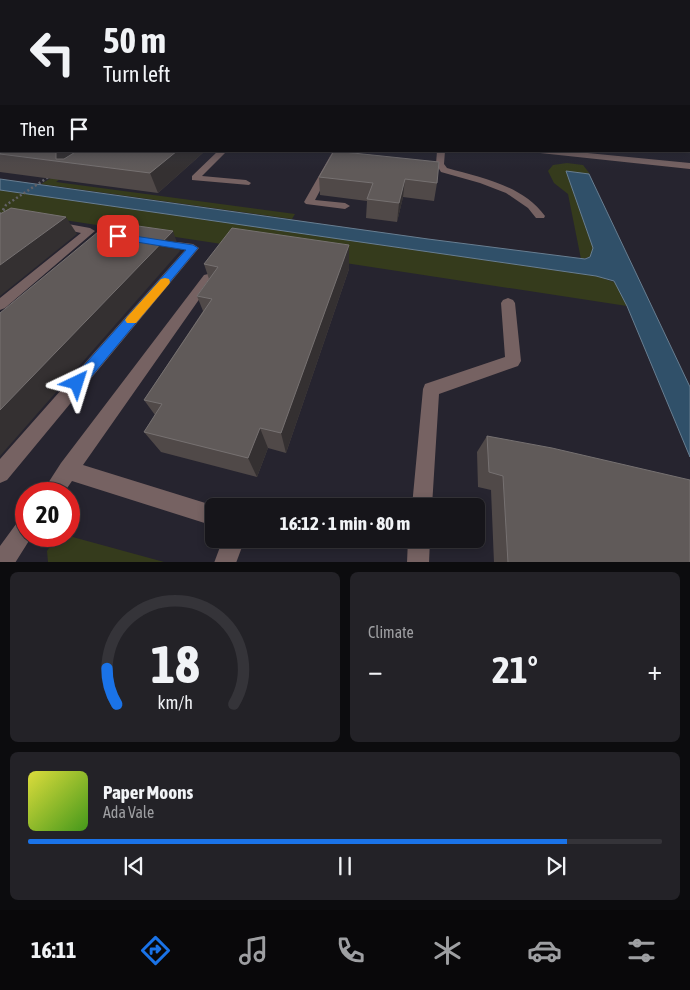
<!DOCTYPE html>
<meta charset="utf-8">
<style>
:root{--surface:#16151a;--page:#232227;--text:#f1f3f6;--muted:#9e9fa2;--line:#353439;--accent:#1a73e8}
body{margin:0;font-family:"Asap Condensed",sans-serif;background:var(--page);color:var(--text);height:100vh;display:flex;flex-direction:column;font-size:19px;white-space:nowrap}
*{box-sizing:border-box;margin:0}
p{font-size:16px;color:var(--muted)}
.icon{flex:none;width:28px;height:28px;fill:none;stroke:currentColor;stroke-width:2;stroke-linecap:round;stroke-linejoin:round}
.map{position:relative;height:562px;overflow:hidden}
.panel{display:flex;flex-direction:column;gap:10px;padding:10px;background:#0c0c0e;flex:1}
.panel>*{flex:none}
.guide{position:absolute;left:0px;top:0px;width:690px;height:152px;box-shadow:0 2px 8px #0003,0 0 0 1px var(--line);background:#16151a;color:var(--text);overflow:hidden}
.speed{position:absolute;left:15px;top:482px;display:flex;gap:10px;font-size:25px;font-weight:700;text-align:center}
.speed>*{display:grid;place-content:center;width:65px;height:65px;border-radius:50%;background:var(--surface);box-shadow:0 2px 8px #0003,0 0 0 1px var(--line);line-height:1}
.speed .limit{border:8px solid #d22;background:#fff;color:#111}
.pin{position:absolute;display:grid;place-items:center;width:42px;height:42px;color:#fff;margin:-21px;border-radius:10px;box-shadow:0 2px 8px #0006}
.me{position:absolute;width:55px;margin:-28px;rotate:41deg;stroke-linejoin:round;filter:drop-shadow(0 0 4px #0008)}
.turn{display:flex;align-items:center;gap:18px;height:105px;padding:0 20px;font-size:22px}
.turn .icon{width:65px;height:65px;stroke-width:2.5}
.turn b{display:block;font-size:35px;line-height:42px}
.then{display:flex;align-items:center;height:48px;padding:0 20px;background:#0003;gap:10px;font-size:19px}
.big{font-size:38px;font-weight:700;line-height:1.1}
.panel .tile{flex:1;display:flex;flex-direction:column;justify-content:center;gap:8px;min-width:0;padding:0 18px;border-radius:8px;background:var(--page)}
.panel .dial{align-items:center;gap:0}
.dial svg{height:130px;overflow:visible;fill:none;stroke:var(--line);stroke-width:7;stroke-linecap:round;text-anchor:middle}
.dial text{fill:var(--text);stroke:none}
.song{display:flex;align-items:center;gap:15px}
.cover{width:60px;height:60px;border-radius:8px;background:linear-gradient(135deg,hsl(60 70% 55%),hsl(100 70% 35%))}
.played{height:5px;border-radius:2px;background:linear-gradient(90deg,var(--accent) 85%,var(--line) 85%)}
.keys{display:flex;justify-content:space-around;direction:ltr}
.heat{display:flex;justify-content:space-between;align-items:center;font-size:28px;direction:ltr}
.panel .tiles{flex:1;display:grid;gap:10px;grid-template-columns:1fr 1fr}
.tile:last-child{grid-column:span 2}
.trip{position:absolute;left:205px;top:498px;width:280px;height:50px;border-radius:8px;background:var(--surface);box-shadow:0 2px 8px #0003,0 0 0 1px var(--line);font-weight:700;line-height:50px;text-align:center}
.dock{display:flex;height:80px;justify-content:space-around;align-items:center;background:#09080a;color:var(--muted)}
.dock .icon{width:35px;height:35px}
.dock .selected{color:var(--accent)}
.dock b{font-size:22px;color:var(--text)}
.map>svg:first-child{display:block}
.built{fill:#26242f;fill-rule:evenodd}
.green{fill:#353b1c}
.water{fill:#305069;stroke:#687e91}
.lines{fill:none;stroke-linecap:round;stroke-linejoin:round}
.path-far1{stroke:#636268;stroke-width:2.5;stroke-dasharray:2 2.5;stroke-linecap:butt}
.path{stroke:#636268;stroke-width:3;stroke-dasharray:2.5 3;stroke-linecap:butt}
.service{fill:#766262;fill-rule:evenodd}
.minor{fill:#766262;fill-rule:evenodd}
.wall{fill:#504948}
.shaded-wall{fill:#343031}
.building{fill:#605a59;stroke:#767171}
.route{fill:#1a73e8;stroke:#114b97}
.slow{fill:#f59e0b}
</style>
<div class="map">
<svg width="690" height="563" viewBox="0 0 690 563">
<rect width="100%" height="100%" fill="#1d1c22"/>
<path class="built" d="M 0,91 L 1,151 L 689,151 L 690,91 L 690,562 L 0,562 ZM 26,494 L 69,494 L 69,536 L 26,536 ZM 214,506 L 476,506 L 476,539 L 214,539 Z"/>
<g class="green">
<path d="M 567,163 L 583,165 L 590,174 L 567,172 L 593,248 L 590,257 L 581,259 L 568,194 L 554,183 L 548,171 L 553,165 Z"/>
<path d="M 58,174 L 64,176 L 56,182 L 295,214 L 292,219 L 41,184 Z"/>
<path d="M 0,190 L 596,276 L 617,283 L 627,306 L 18,213 L 0,225 Z"/>
<path d="M 57,536 L 69,536 L 164,562 L 48,562 L 47,551 Z"/>
</g>
<path class="water" d="M 566,171 L 589,174 L 690,387 L 690,457 L 627,306 L 614,281 L 596,276 L 0,190 L 0,179 L 428,239 L 585,259 L 590,257 L 593,248 Z"/>
<g class="lines">
<path class="path-far1" d="M 3,210 L 6,205 L 50,176"/>
<path class="path" d="M 0,215 L 4,209"/>
<g class="service">
<path d="M 218,151 L 227,151 L 202,176 L 246,180 L 251,183 L 249,185 L 192,180 L 192,176 Z"/>
<path d="M 333,151 L 341,151 L 315,200 L 345,203 L 350,206 L 345,209 L 306,204 L 304,202 Z"/>
<path d="M 437,151 L 445,151 L 444,164 L 447,168 C 482,178 522,185 545,216 L 544,218 L 536,218 L 528,208 L 506,193 L 480,183 L 441,172 L 436,164 Z"/>
<path d="M 57,222 L 90,228 L 95,231 L 5,308 L 0,310 L 0,298 L 81,233 L 53,227 L 52,225 Z"/>
<path d="M 162,240 L 193,244 L 199,248 L 7,480 L 0,483 L 0,459 L 185,250 L 158,245 L 156,243 L 158,241 Z"/>
<path d="M 208,274 L 212,275 L 214,278 L 212,281 L 83,465 L 215,506 L 214,506 L 214,526 L 72,481 L 63,494 L 41,494 L 61,463 L 204,275 Z"/>
<path d="M 508,298 L 513,300 L 515,303 L 521,361 L 518,366 L 439,394 L 432,506 L 412,506 L 423,389 L 425,384 L 505,357 L 501,303 L 503,300 Z"/>
<path d="M 26,517 L 26,536 L 32,536 L 15,563 L 0,563 L 0,546 L 19,520 Z"/>
<path d="M 223,539 L 245,539 L 236,563 L 214,563 Z"/>
<path d="M 408,539 L 430,539 L 429,563 L 407,563 Z"/>
</g>
<path class="minor" d="M 536,151 L 567,151 L 690,163 L 690,169 L 540,153 Z"/>
</g>
<g class="wall">
<path d="M 0,91 L 1,151 L 205,151 L 158,193 L 0,172 Z"/>
<path d="M 334,151 L 437,183 L 434,201 L 403,197 L 397,222 L 366,218 L 367,201 L 320,195 L 319,177 Z"/>
<path d="M 204,264 L 349,269 L 286,453 L 268,448 L 257,477 L 161,452 L 144,432 L 155,415 L 144,400 L 203,311 L 197,296 L 209,279 Z"/>
<path d="M 487,436 L 690,563 L 494,563 L 491,490 L 478,487 L 477,452 Z"/>
</g>
<g class="shaded-wall">
<path d="M 58,151 L 97,151 L 78,164 L 56,159 L 56,152 Z"/>
<path d="M 177,151 L 205,151 L 158,193 L 150,173 Z"/>
<path d="M 405,179 L 403,197 L 397,222 L 399,203 Z"/>
<path d="M 66,217 L 77,234 L 0,296 L 0,265 Z"/>
<path d="M 173,231 L 180,251 L 0,456 L 0,410 Z"/>
<path d="M 349,245 L 349,269 L 286,453 L 281,433 Z"/>
<path d="M 260,428 L 268,448 L 257,477 L 248,458 Z"/>
</g>
<g class="building">
<path d="M 0,91 L 1,91 L 1,151 L 58,151 L 56,152 L 56,159 L 64,159 L 77,151 L 177,151 L 150,173 L 0,154 Z"/>
<path d="M 334,151 L 439,162 L 437,183 L 405,179 L 399,203 L 367,199 L 373,183 L 319,177 Z"/>
<path d="M 11,208 L 66,217 L 0,265 L 0,214 Z"/>
<path d="M 110,222 L 173,231 L 0,410 L 0,313 Z"/>
<path d="M 232,228 L 349,245 L 281,433 L 260,428 L 248,458 L 144,432 L 162,404 L 144,400 L 212,299 L 197,296 L 218,267 L 204,264 Z"/>
<path d="M 487,436 L 552,448 L 690,480 L 690,563 L 508,563 L 503,476 L 489,472 Z"/>
</g>
<linearGradient id="sky" x2="0" y2="1"><stop stop-color="#100f13"/><stop offset="0.54" stop-color="#3a404f"/><stop offset="1" stop-color="#3a404f" stop-opacity="0"/></linearGradient>
<rect width="690" height="169" fill="url(#sky)"/>
<path class="route" d="M 115,233 L 193,245 L 198,248 L 82,388 L 77,390 L 72,388 L 70,383 L 72,379 L 186,250 L 118,239 L 113,236 Z"/>
<path class="slow" d="M 165,278 L 169,279 L 170,282 L 169,284 L 136,323 L 127,323 L 125,320 L 127,317 L 161,279 Z"/>
</svg>
<div class="speed"><div class="limit">20</div></div>
<div class="pin" style="left:118px;top:236px;background:#d93025"><svg class="icon" aria-label="arrive" viewBox="0 0 24 24"><path d="M6 21V4h12l-3 4 3 4H6"/></svg></div>
<svg class="me" style="left:77px;top:383px" viewBox="-20 -20 40 40"><path d="M0-17L14 15 0 8-14 15z" fill="#1a73e8" stroke="#fff" stroke-width="4"/></svg>
<div class="trip">16:12 · 1 min · 80 m</div>
<div class="guide">
<div class="turn"><svg class="icon" aria-label="left" viewBox="0 0 24 24"><path d="M17 20v-9H6M10 6l-5 5 5 5"/></svg><div><b>50 m</b>Turn left</div></div>
<div class="then">Then<svg class="icon" aria-label="arrive" viewBox="0 0 24 24"><path d="M6 21V4h12l-3 4 3 4H6"/></svg></div>
</div>
</div>
<section class="panel">
<div class="tiles">
<div class="tile dial"><svg viewBox="0 0 100 80">
<path d="M14 69A42 42 0 1 1 86 69"/>
<path d="M14 69A42 42 0 0 1 8 47" stroke="#1a73e8"/>
<text x="50" y="56" font-size="32" font-weight="700">18</text>
<text x="50" y="72" font-size="11">km/h</text>
</svg></div>
<div class="tile"><p>Climate</p>
<div class="heat"><a>−</a><b class="big">21°</b><a>+</a></div>
</div>
<div class="tile">
<div class="song"><i class="cover"></i><div><b>Paper Moons</b><p>Ada Vale</p></div></div>
<div class="played"></div>
<div class="keys"><svg class="icon" aria-label="previous" viewBox="0 0 24 24"><path d="M18 5L8 12l10 7zM5 5v14"/></svg><svg class="icon" aria-label="pause" viewBox="0 0 24 24"><path d="M8 5v14M16 5v14"/></svg><svg class="icon" aria-label="next" viewBox="0 0 24 24"><path d="M6 5l10 7-10 7zM19 5v14"/></svg></div>
</div>
</div>
</section>
<nav class="dock">
<b>16:11</b>
<svg class="icon selected" aria-label="directions" viewBox="0 0 24 24"><path d="M12 3l9 9-9 9-9-9zM9 14v-3h6M13 9l2 2-2 2"/></svg>
<svg class="icon" aria-label="music" viewBox="0 0 24 24"><path d="M9 18V5l10-2v13"/><circle cx="6" cy="18" r="3"/><circle cx="16" cy="16" r="3"/></svg>
<svg class="icon" aria-label="phone" viewBox="0 0 24 24"><path d="M5 4h4l2 5-3 2q2 4 5 5l2-3 5 2v4C11 20 4 13 5 4z"/></svg>
<svg class="icon" aria-label="climate" viewBox="0 0 24 24"><path d="M12 3v18M4 7l16 10M4 17L20 7"/></svg>
<svg class="icon" aria-label="car" viewBox="0 0 24 24"><path d="M5 17H2v-5l4-1 3-4h7l3 4 3 1v5h-3M9 17h6M6 11h13"/><circle cx="7" cy="17" r="2"/><circle cx="17" cy="17" r="2"/></svg>
<svg class="icon" aria-label="filters" viewBox="0 0 24 24"><path d="M4 7h16M4 17h16"/><circle cx="9" cy="7" r="2"/><circle cx="15" cy="17" r="2"/></svg>
</nav>
